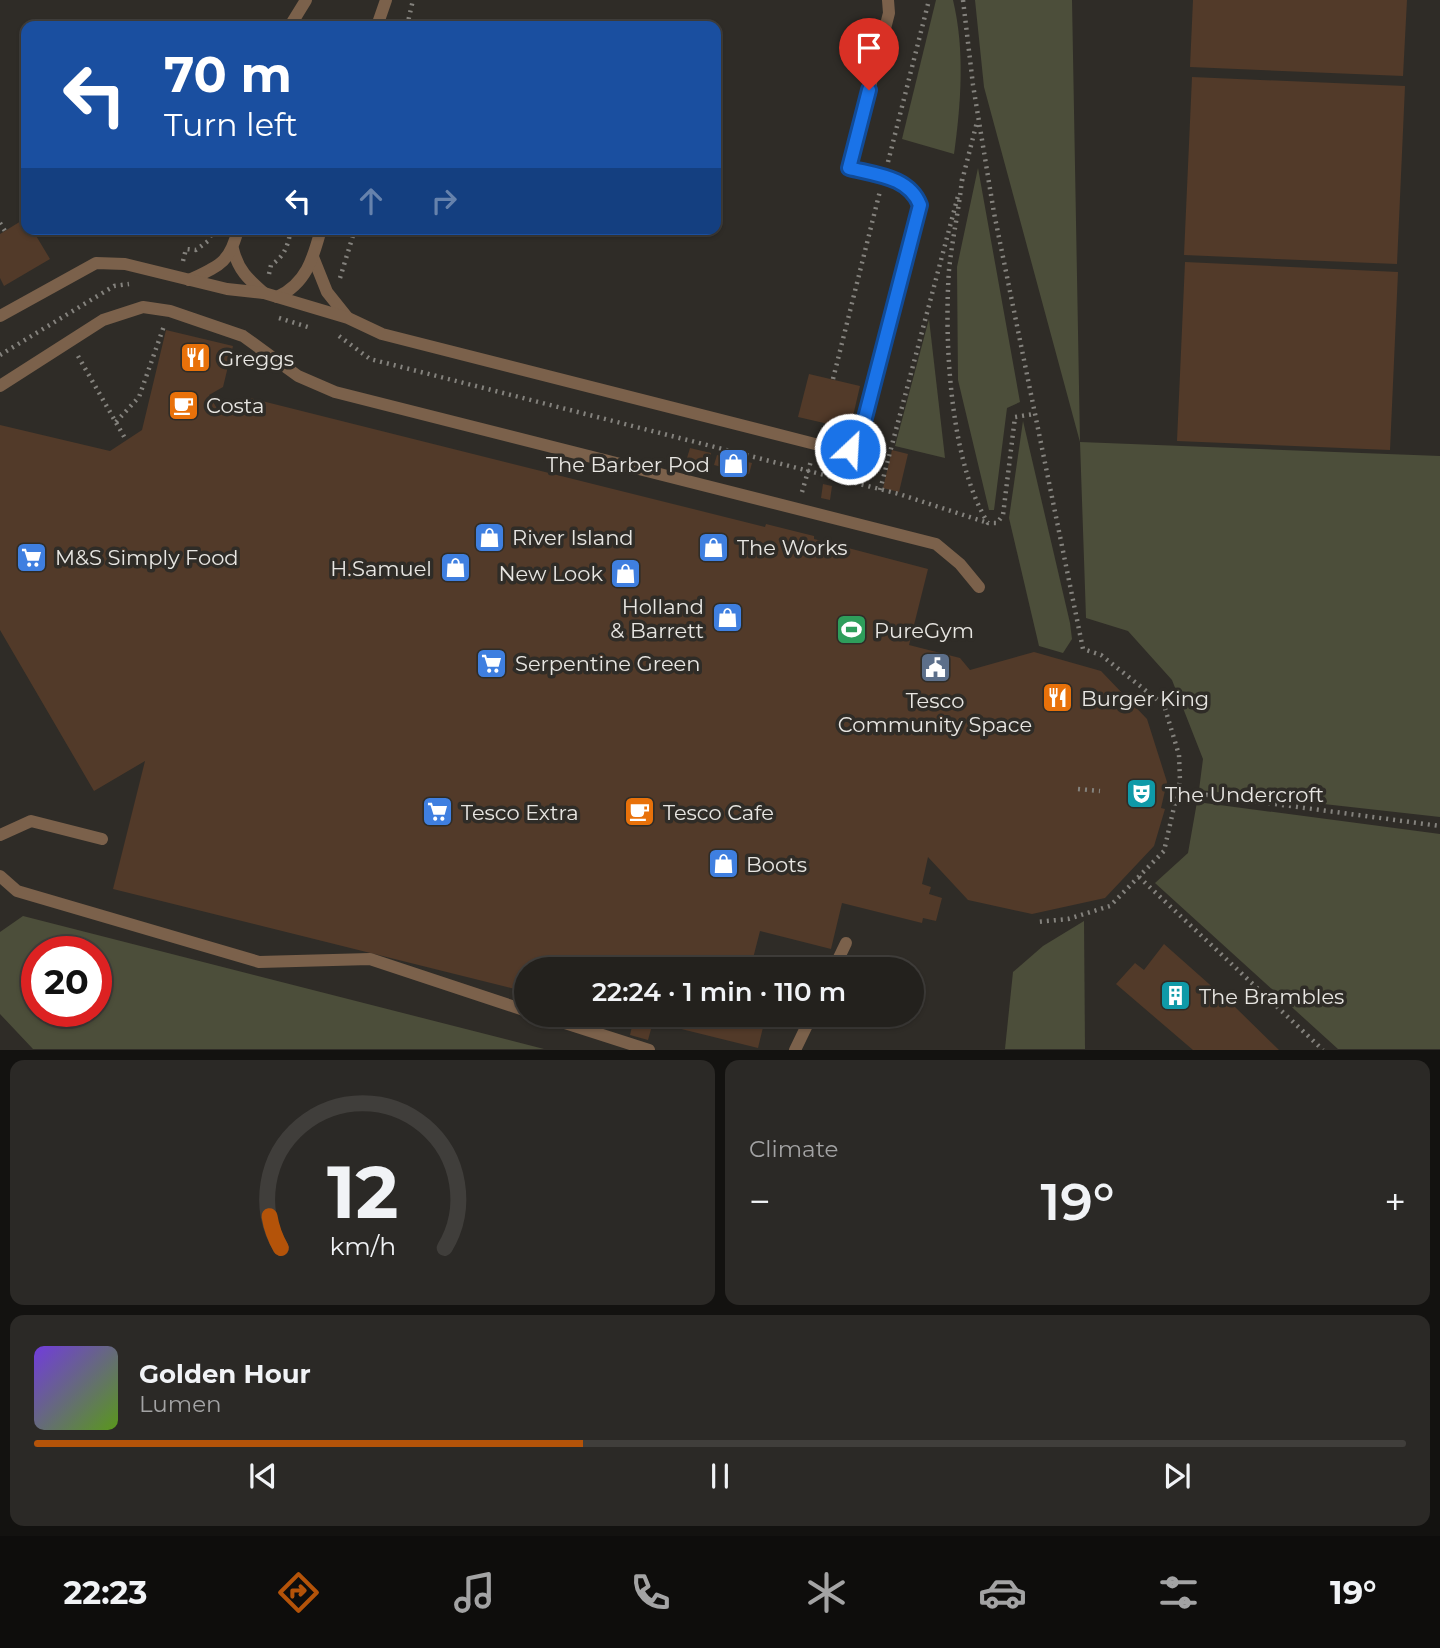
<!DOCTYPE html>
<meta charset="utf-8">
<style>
:root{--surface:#23211d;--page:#2b2926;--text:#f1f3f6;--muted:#a3a3a4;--line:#403e3b;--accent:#b45309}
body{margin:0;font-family:Montserrat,sans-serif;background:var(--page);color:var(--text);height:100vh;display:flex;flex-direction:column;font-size:26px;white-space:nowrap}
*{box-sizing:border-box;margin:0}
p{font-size:23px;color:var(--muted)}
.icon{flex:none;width:38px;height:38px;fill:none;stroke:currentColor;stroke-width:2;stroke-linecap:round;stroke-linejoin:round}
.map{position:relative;height:1050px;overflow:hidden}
.side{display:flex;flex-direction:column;gap:10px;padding:10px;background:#131210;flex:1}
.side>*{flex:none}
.banner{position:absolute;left:21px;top:21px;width:700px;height:214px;border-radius:14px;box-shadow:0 2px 5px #0004,0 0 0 2px var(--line);background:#1a4fa0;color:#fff;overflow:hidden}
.speed{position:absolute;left:21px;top:936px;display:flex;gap:14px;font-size:35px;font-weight:700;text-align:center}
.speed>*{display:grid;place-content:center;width:91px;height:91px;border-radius:50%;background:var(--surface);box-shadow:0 2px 5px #0004,0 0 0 2px var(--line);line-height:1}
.speed .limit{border:10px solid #d22;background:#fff;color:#111}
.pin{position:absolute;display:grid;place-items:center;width:60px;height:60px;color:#fff;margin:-72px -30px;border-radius:50% 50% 50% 0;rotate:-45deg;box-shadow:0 0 7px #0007}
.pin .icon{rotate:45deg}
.me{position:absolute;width:77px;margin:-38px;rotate:25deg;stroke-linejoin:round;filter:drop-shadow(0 0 5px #0008)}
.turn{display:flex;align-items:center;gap:24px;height:147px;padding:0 28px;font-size:32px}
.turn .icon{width:91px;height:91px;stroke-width:2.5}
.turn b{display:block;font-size:49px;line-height:60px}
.lanes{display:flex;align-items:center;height:66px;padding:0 28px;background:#0003;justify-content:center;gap:35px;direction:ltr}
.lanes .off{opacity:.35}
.big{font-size:52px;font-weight:600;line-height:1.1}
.side .card{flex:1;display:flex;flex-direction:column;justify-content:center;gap:10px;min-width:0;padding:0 24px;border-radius:14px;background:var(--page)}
.side .dial{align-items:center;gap:0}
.dial svg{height:182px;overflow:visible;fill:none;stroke:var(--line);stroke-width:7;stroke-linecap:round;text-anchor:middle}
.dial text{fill:var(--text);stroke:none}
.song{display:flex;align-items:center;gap:21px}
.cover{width:84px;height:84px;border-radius:10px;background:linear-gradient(135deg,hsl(260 70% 55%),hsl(90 70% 35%))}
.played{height:7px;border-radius:4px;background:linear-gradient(90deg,var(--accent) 40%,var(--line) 40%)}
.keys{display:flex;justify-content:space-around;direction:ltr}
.heat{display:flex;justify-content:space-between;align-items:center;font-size:38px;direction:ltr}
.side .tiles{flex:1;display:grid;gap:10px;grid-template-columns:1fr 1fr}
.card:last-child{grid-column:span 2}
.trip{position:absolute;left:514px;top:957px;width:410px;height:70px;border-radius:35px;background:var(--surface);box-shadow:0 2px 5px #0004,0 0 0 2px var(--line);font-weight:600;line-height:70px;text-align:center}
.dock{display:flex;height:112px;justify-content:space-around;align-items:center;background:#0e0d0c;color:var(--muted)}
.dock .icon{width:49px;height:49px}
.dock .selected{color:var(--accent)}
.dock b{font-size:32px;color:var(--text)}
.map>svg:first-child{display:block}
.green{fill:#4c4e3a;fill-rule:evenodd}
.building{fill:#523a29}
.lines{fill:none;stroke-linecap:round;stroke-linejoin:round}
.path{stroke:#84827d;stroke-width:4.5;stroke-dasharray:2 5;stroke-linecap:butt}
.lane{stroke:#7b614b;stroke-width:12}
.route-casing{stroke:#114b97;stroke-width:18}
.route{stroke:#1a73e8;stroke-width:12}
.labels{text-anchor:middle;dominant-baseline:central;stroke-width:7;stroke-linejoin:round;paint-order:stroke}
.poi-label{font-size:21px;fill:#e8e6e2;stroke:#2f2c27;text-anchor:start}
</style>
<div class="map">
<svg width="1440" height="1050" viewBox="0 0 1440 1050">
<rect width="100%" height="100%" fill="#2f2c27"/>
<g class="green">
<path d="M 936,0 L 953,0 C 965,50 961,103 954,154 L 902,139 Z"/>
<path d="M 975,0 L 1072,0 L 1080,442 L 1440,456 L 1440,817 L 1199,790 L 1203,759 L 1172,680 L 1128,631 L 1086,618 L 1080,442 L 984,87 Z"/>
<path d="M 978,168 L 1020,402 L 1007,408 L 994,510 L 989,510 L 958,380 L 957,267 Z"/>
<path d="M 929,319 L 945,458 L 895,446 Z"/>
<path d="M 1023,421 L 1070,623 L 1072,639 L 1063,653 L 1039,646 L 1009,518 Z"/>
<path d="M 1197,802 L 1440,834 L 1440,1049 L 1338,1049 L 1155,883 L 1188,853 Z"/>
<path d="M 23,916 L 544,1049 L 33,1049 L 0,1014 L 0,932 ZM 37,952 L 96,952 L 96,1012 L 37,1012 Z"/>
<path d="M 1084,921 L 1085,1049 L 1005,1049 L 1013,972 L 1043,946 Z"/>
</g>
<g class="building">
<path d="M 1193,0 L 1407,0 L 1403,76 L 1190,67 Z"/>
<path d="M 1192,77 L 1405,86 L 1397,264 L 1184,255 Z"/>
<path d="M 26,218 L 26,229 L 32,229 L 50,259 L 4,286 L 0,278 L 0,234 Z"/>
<path d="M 1185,262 L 1398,272 L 1390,450 L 1177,441 Z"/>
<path d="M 166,330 L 233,346 L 223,387 L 209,395 L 219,412 L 246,397 L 765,527 L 766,524 L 814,536 L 814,539 L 928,569 L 909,645 L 960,658 L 970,670 L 1034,652 L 1101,671 L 1147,719 L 1167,782 L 1161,808 L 1165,809 L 1154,846 L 1105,898 L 1032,914 L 968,900 L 928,857 L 922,884 L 931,887 L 929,894 L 942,898 L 936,921 L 923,918 L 922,923 L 842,903 L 831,949 L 760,931 L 750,970 L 527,970 L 527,992 L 113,889 L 145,761 L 94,791 L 0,630 L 0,425 L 110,451 L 142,430 Z"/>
<path d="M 809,374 L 860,386 L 850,429 L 798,417 Z"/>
<path d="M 690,448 L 711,453 L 709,463 L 687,458 Z"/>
<path d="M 892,450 L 908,454 L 899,492 L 883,488 Z"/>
<path d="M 717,455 L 752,463 L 749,474 L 714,465 Z"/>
<path d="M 823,484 L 832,486 L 830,500 L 821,498 Z"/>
<path d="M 1164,944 L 1235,1007 L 1279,1050 L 1193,1050 L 1116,984 L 1135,963 L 1144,970 Z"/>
<path d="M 626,1015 L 766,1015 L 758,1048 L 653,1022 L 648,1040 L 630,1035 L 634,1018 Z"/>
</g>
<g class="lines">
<g class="path">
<path d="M 963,0 L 973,85 L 994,213 L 1083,649 L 1101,655 L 1164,705 L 1179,755 L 1180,781 L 1164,851 L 1110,906 L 1068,919 L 1036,922"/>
<path d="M 267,26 L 270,22"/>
<path d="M 407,26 L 413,0"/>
<path d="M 888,162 L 929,0"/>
<path d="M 962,179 C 959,210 952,240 949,270 C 944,341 950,462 988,523 L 997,523 L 1003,515 L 1015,417 L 1034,414"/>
<path d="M 962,181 L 977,122"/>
<path d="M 0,223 L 5,231"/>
<path d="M 183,261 L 186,249 L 196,250 L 208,241 L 214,229"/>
<path d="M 269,274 L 271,265 C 285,256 288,245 291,229"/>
<path d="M 340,278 L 355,229"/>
<path d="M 279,318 L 311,328"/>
<path d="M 339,336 L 370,359 L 899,494 L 988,523"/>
<path d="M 0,355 L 114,286 L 129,284"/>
<path d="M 78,356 L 126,440"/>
<path d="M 833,379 L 880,191"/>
<path d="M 116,422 L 139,397 L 164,326"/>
<path d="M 880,490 L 958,196"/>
<path d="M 802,492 L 811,461"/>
<path d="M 1078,789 L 1100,791"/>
<path d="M 1178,791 L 1440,826"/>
<path d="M 1139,877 L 1323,1050"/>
</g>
<g class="lane">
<path d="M 290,26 L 306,0"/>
<path d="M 377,26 L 386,0"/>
<path d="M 233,249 C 238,270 248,279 264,293"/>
<path d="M 313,257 L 327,292 L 347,317"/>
<path d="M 189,280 C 219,266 230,263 238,229"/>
<path d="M 277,297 C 306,284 313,259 321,229"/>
<path d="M 0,316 L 96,263 L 125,264 L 227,289 L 264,293 L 348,318 L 382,334 L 815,444 L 850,449 L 859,441 L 921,206 C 909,177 877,175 849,168 L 889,13 L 888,0"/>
<path d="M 0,386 L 103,320 L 143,307 L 170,311 L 243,336 L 298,376 L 335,392 L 936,544 L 960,564 L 979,587"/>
<path d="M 0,835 L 31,821 L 102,839"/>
<path d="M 0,876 L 17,891 L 259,962 L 370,959 L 527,1011"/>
<path d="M 833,970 L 846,943"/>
<path d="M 540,1015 L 649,1050"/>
<path d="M 795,1050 L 812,1015"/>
</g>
</g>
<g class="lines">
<defs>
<path id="route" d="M 850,449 L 859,441 L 920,205 C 909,177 877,175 849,168 L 869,90"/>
</defs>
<use href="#route" class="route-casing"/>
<use href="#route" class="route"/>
</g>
<defs>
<symbol id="restaurant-square" viewBox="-11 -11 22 22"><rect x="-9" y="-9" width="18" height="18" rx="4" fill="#e8710a" stroke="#2f2c27"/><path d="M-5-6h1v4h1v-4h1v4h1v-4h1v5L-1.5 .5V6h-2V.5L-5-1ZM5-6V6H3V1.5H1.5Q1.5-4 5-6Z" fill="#fff"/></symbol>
<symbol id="cafe-square" viewBox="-11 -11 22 22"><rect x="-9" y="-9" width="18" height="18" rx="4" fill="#e8710a" stroke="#2f2c27"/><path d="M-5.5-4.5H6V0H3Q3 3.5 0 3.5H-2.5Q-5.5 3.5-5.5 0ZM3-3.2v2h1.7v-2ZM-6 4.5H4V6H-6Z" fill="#fff"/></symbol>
<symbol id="shop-square" viewBox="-11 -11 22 22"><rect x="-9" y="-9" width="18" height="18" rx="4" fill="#3f7fe0" stroke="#2f2c27"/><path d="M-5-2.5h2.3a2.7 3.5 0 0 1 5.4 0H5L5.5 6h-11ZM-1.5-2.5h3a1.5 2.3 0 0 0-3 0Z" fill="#fff"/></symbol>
<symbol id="supermarket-square" viewBox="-11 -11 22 22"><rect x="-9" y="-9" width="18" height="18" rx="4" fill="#3f7fe0" stroke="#2f2c27"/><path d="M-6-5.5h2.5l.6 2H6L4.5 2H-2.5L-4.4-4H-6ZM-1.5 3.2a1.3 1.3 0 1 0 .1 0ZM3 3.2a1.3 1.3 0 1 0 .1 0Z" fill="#fff"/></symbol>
<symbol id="stadium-square" viewBox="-11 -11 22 22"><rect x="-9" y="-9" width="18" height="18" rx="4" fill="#2e9e5b" stroke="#2f2c27"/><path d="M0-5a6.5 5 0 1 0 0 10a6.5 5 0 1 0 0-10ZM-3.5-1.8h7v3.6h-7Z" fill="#fff"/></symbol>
<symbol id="civic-square" viewBox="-11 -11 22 22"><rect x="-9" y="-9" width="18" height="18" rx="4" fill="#5c6f8a" stroke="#2f2c27"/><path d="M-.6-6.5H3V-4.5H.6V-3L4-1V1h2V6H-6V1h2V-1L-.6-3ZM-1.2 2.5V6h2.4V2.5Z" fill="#fff"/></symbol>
<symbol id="theatre-square" viewBox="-11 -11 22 22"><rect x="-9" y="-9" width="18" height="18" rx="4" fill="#0f9aa8" stroke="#2f2c27"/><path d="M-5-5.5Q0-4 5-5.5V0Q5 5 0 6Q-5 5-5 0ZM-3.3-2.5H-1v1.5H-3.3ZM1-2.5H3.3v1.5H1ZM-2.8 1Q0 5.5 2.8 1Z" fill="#fff"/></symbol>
<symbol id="building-square" viewBox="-11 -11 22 22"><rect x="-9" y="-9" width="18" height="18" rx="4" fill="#0f9aa8" stroke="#2f2c27"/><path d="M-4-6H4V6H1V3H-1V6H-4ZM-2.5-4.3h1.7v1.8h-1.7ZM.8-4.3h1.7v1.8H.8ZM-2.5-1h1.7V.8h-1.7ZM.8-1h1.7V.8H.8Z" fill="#fff"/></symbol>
</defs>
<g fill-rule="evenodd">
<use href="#restaurant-square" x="178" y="340" width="35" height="35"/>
<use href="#cafe-square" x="166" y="388" width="35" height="35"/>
<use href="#shop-square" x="716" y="446" width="35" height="35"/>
<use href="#shop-square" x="472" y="520" width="35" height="35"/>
<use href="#shop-square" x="696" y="530" width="35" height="35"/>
<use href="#supermarket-square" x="14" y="540" width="35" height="35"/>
<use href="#shop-square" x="438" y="550" width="35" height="35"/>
<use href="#shop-square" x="608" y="556" width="35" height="35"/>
<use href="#shop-square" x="710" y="600" width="35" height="35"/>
<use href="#stadium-square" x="834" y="612" width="35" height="35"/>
<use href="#supermarket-square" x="474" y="646" width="35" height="35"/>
<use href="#civic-square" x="918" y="650" width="35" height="35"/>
<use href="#restaurant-square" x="1040" y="680" width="35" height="35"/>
<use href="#theatre-square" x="1124" y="776" width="35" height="35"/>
<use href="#supermarket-square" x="420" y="794" width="35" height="35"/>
<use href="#cafe-square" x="622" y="794" width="35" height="35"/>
<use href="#shop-square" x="706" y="846" width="35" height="35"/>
<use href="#building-square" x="1158" y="978" width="35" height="35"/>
</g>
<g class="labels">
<g class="poi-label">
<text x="218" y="358">Greggs</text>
<text x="206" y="405">Costa</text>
<text x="710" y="464" text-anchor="end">The Barber Pod</text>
<text x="512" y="537">River Island</text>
<text x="737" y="547">The Works</text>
<text x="55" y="557">M&amp;S Simply Food</text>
<text x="432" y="568" text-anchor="end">H.Samuel</text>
<text x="603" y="573" text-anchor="end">New Look</text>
<text x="704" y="606" text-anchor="end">Holland<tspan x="704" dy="24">&amp; Barrett</tspan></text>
<text x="874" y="630">PureGym</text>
<text x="515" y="663">Serpentine Green</text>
<text x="1081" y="698">Burger King</text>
<text x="935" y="700" text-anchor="middle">Tesco<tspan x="935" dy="24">Community Space</tspan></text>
<text x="1165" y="794">The Undercroft</text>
<text x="461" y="812">Tesco Extra</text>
<text x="663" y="812">Tesco Cafe</text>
<text x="746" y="864">Boots</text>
<text x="1199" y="996">The Brambles</text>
</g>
</g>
</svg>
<div class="speed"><div class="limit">20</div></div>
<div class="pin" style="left:869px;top:90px;background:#d93025"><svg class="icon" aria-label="arrive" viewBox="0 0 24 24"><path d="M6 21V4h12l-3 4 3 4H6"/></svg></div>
<svg class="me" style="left:850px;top:449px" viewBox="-20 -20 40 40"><circle r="17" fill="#1a73e8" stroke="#fff" stroke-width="3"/><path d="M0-11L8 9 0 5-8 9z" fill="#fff"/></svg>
<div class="trip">22:24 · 1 min · 110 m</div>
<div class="banner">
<div class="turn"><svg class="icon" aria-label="left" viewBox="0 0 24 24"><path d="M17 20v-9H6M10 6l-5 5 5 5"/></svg><div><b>70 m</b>Turn left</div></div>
<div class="lanes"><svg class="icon" aria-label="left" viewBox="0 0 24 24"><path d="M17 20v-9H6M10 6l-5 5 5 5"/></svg><svg class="icon off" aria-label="ahead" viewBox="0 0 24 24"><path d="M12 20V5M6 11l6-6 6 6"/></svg><svg class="icon off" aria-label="right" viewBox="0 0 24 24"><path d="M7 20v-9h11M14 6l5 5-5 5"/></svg></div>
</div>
</div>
<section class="side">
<div class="tiles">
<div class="card dial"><svg viewBox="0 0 100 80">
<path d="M14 69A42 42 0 1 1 86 69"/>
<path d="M14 69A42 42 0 0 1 9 55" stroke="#b45309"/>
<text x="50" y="56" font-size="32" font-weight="700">12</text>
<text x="50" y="72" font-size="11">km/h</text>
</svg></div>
<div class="card"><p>Climate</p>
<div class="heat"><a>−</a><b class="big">19°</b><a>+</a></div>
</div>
<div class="card">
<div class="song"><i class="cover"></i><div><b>Golden Hour</b><p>Lumen</p></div></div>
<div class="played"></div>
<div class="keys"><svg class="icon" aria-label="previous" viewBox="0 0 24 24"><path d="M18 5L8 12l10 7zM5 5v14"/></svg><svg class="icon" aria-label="pause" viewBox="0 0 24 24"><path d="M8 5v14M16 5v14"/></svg><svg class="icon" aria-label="next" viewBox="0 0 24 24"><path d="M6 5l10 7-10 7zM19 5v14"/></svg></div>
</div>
</div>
</section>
<nav class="dock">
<b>22:23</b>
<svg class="icon selected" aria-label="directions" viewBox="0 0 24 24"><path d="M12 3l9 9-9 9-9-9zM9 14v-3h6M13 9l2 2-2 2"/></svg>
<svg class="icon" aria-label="music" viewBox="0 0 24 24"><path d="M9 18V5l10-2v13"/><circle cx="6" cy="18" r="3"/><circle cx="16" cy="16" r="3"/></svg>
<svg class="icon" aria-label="phone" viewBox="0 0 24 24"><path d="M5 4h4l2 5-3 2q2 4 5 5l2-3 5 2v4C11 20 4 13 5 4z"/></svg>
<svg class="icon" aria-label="climate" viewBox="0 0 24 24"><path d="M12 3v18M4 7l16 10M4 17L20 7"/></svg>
<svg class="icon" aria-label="car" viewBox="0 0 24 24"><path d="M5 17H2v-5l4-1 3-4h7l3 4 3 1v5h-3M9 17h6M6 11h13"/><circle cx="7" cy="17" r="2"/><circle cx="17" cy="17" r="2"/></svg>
<svg class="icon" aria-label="filters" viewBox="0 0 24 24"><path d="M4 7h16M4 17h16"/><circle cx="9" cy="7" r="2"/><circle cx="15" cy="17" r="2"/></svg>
<b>19°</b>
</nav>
